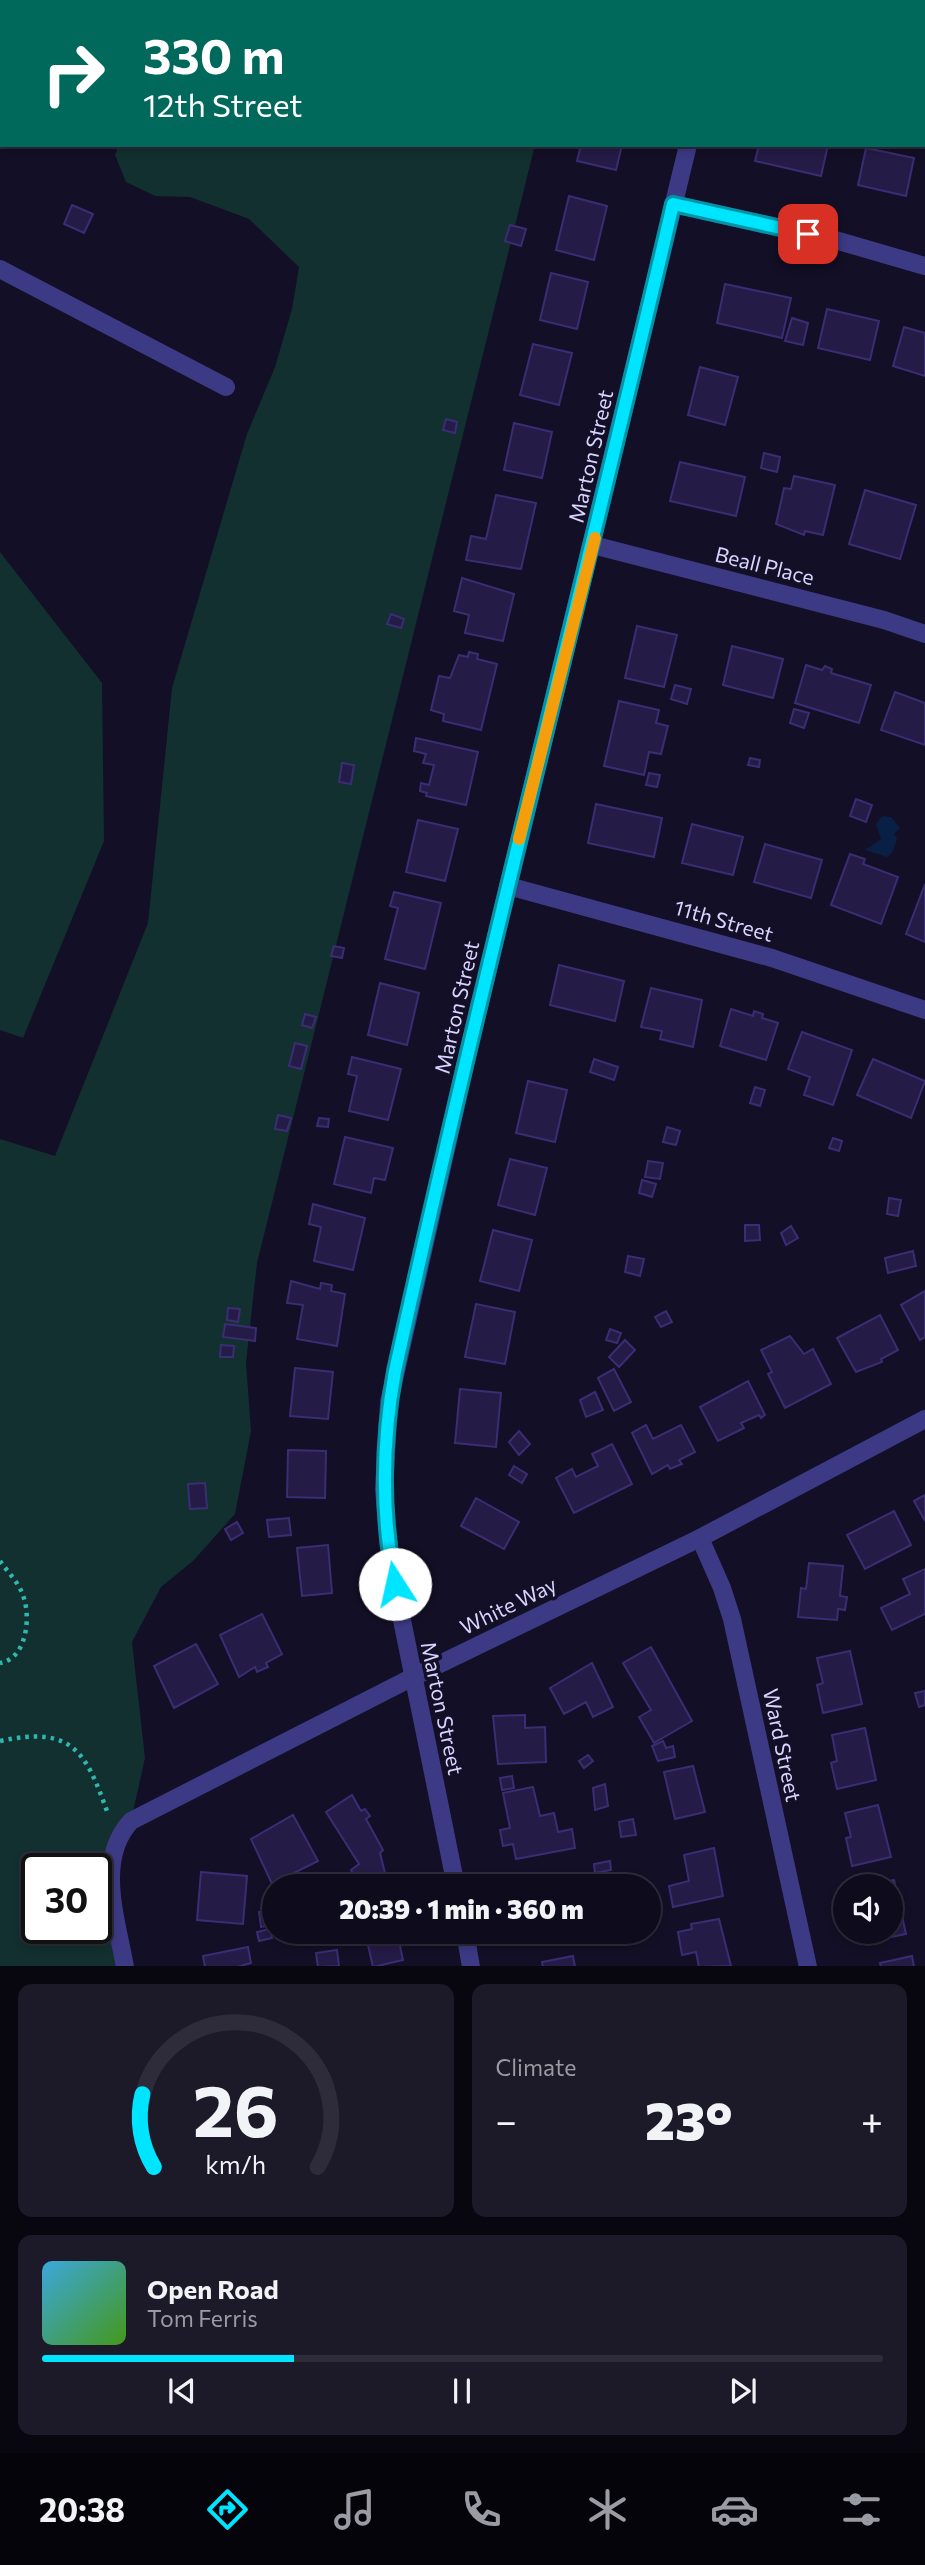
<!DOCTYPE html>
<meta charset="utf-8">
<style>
:root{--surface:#0e0b1c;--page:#1c1929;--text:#f1f3f6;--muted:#9b9ba3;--line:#2e2b3b;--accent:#00e5ff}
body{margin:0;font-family:Commissioner,sans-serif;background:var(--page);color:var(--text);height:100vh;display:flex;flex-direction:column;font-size:26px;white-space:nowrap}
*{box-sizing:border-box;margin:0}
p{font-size:23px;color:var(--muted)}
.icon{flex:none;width:38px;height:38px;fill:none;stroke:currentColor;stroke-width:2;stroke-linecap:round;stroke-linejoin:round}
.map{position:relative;height:1966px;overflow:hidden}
.panel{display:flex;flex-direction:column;gap:18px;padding:18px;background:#08060f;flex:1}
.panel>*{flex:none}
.banner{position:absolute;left:0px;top:0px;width:926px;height:147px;box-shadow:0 4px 10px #0003,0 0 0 2px var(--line);background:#00695c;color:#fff;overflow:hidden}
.controls{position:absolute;left:833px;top:1874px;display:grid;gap:14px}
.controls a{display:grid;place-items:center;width:70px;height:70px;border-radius:50%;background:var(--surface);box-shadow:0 4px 10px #0003,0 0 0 2px var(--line);font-size:35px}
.speed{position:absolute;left:21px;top:1853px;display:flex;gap:14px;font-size:35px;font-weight:700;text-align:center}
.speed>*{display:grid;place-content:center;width:91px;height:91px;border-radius:50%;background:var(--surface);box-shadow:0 4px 10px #0003,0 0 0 2px var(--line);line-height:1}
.speed .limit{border:4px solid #111;border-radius:10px;background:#fff;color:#111}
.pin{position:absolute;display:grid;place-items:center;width:60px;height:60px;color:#fff;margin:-30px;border-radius:14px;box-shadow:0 4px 10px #0006}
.me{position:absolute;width:77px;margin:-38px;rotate:350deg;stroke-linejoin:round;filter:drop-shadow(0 0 5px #0008)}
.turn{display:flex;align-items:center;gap:24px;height:147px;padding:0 28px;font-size:32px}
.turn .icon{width:91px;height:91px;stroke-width:2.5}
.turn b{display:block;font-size:49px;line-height:60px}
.big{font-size:52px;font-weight:800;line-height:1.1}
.panel .card{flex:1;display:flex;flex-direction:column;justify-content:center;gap:10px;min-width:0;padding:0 24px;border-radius:14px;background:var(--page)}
.panel .dial{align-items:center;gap:0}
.dial svg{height:182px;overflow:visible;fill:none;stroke:var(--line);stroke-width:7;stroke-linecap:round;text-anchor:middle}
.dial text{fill:var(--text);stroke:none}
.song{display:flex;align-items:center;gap:21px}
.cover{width:84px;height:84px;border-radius:10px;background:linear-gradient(135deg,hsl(200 70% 55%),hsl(100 70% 35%))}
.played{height:7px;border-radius:4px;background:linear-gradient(90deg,var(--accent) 30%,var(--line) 30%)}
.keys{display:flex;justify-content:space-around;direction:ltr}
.heat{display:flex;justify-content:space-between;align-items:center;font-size:38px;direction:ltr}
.panel .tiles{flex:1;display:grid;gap:18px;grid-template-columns:1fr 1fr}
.card:last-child{grid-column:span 2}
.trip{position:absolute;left:262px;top:1874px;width:399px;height:70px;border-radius:35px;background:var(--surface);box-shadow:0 4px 10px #0003,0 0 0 2px var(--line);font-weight:800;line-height:70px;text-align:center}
.tabs{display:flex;height:112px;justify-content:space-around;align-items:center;background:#06040b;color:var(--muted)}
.tabs .icon{width:49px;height:49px}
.tabs .selected{color:var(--accent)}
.tabs b{font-size:32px;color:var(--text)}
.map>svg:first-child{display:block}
.green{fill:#12302f;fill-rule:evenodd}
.water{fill:#0a1f44}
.building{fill:#241b47;stroke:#3b2d73;stroke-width:2}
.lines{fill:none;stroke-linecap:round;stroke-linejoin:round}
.path{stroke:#2fb8b0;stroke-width:4.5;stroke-dasharray:3.5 5;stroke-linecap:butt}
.minor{stroke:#3d3a85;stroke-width:18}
.route-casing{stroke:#0095a6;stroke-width:18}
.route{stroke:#00e5ff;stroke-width:12}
.slow{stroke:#f59e0b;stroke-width:12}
.labels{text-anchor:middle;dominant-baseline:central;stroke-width:7;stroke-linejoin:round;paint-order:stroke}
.street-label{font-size:21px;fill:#d9d4ff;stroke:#130f26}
</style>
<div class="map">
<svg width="925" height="1967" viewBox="0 0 925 1967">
<rect width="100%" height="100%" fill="#130f26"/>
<g class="green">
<path d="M 183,0 L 572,0 L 183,2 Z"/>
<path d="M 119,145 L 535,145 L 257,1263 L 246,1363 L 251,1431 L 235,1514 L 193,1561 L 161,1587 L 132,1642 L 145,1758 L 131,1821 L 112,1856 L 125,1966 L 0,1967 L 0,1139 L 55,1156 L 148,923 L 172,688 L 247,434 L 275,367 L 292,309 L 299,267 L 249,219 L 190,197 L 155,196 L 126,182 L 115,155 ZM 37,1869 L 96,1869 L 96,1928 L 37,1928 Z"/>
<path d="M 0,552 L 102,683 L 104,841 L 23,1038 L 0,1030 Z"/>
</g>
<path class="water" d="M 882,816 L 891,817 L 900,828 L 894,834 L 897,839 L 893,851 L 887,857 L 865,850 L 881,839 L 876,824 Z"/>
<g class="building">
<path d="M 597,0 L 656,0 L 597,2 Z"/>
<path d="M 581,145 L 622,145 L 616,170 L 577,161 Z"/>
<path d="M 759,145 L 828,145 L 821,176 L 755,161 Z"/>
<path d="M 866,148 L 914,158 L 906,196 L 858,185 Z"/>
<path d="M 569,196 L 607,206 L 594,260 L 556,250 Z"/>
<path d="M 72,205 L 93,214 L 84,233 L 64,224 Z"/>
<path d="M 510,225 L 526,229 L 521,246 L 505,241 Z"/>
<path d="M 551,273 L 588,282 L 577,329 L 540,320 Z"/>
<path d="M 725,284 L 791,298 L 782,338 L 717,323 Z"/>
<path d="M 827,309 L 879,321 L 870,360 L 818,348 Z"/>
<path d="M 792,318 L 808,323 L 803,345 L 785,341 Z"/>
<path d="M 904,327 L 925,333 L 925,376 L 893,366 Z"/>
<path d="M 533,344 L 572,353 L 559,405 L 520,395 Z"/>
<path d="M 700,367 L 738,377 L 725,425 L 688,415 Z"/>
<path d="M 446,419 L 457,422 L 455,433 L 443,430 Z"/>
<path d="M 514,423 L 552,432 L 542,478 L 504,470 Z"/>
<path d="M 764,453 L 780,457 L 777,472 L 761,468 Z"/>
<path d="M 680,462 L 745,477 L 736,516 L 670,501 Z"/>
<path d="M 794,476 L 835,485 L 823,535 L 805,531 L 804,535 L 776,524 L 784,488 L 791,489 Z"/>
<path d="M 865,490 L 916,505 L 900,559 L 849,544 Z"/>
<path d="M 496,495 L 536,503 L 521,569 L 466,560 L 471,536 L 486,539 Z"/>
<path d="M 462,578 L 514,594 L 503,641 L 465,633 L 469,615 L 454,611 Z"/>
<path d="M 391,614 L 404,619 L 401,628 L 387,624 Z"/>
<path d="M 637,626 L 677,635 L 664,687 L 625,678 Z"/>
<path d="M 732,646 L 783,659 L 773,698 L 723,685 Z"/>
<path d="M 469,652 L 478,654 L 477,659 L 497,664 L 481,730 L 443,721 L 444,714 L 431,710 L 439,676 L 450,678 L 459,655 L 468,657 Z"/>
<path d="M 806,665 L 822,670 L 825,666 L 832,669 L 831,673 L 871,685 L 859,723 L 795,703 Z"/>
<path d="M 675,685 L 691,689 L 687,704 L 671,699 Z"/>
<path d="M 895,692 L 925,703 L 925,745 L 881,730 Z"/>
<path d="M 619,701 L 659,710 L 656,723 L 668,726 L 661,754 L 649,752 L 644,775 L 604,766 Z"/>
<path d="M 794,709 L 809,713 L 804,728 L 790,723 Z"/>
<path d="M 416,738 L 478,752 L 466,805 L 426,796 L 427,793 L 420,791 L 421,783 L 429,785 L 434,765 L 423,763 L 426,754 L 414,751 Z"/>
<path d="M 750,758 L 760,760 L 759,767 L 748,765 Z"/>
<path d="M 342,763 L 354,765 L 351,784 L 339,782 Z"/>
<path d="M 649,773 L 660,775 L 657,787 L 646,785 Z"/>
<path d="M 856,799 L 872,805 L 866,822 L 850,816 Z"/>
<path d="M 596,804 L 662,818 L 654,857 L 588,843 Z"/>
<path d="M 418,820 L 458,829 L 445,881 L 406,872 Z"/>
<path d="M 692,824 L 743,837 L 733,875 L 682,863 Z"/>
<path d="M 765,844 L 822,860 L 811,898 L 754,882 Z"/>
<path d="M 850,854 L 865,859 L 863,864 L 898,877 L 881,924 L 831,905 Z"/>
<path d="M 925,884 L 925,942 L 906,934 Z"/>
<path d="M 394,892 L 441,903 L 425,969 L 385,959 L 398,908 L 390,906 Z"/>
<path d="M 334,946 L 344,948 L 342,958 L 331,956 Z"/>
<path d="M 559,965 L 624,981 L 615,1021 L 550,1005 Z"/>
<path d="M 380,983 L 419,993 L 407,1045 L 368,1035 Z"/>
<path d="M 651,988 L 702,1000 L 693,1047 L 660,1039 L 662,1031 L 641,1027 Z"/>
<path d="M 731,1009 L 753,1016 L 754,1011 L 763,1014 L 762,1018 L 778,1023 L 766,1060 L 720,1046 Z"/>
<path d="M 305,1014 L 316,1017 L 312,1028 L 302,1025 Z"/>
<path d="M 802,1032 L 852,1050 L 833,1105 L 804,1095 L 810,1077 L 788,1069 Z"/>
<path d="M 295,1043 L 307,1046 L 301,1069 L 289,1066 Z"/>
<path d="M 352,1057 L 401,1069 L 388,1120 L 349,1111 L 357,1076 L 348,1074 Z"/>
<path d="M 594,1059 L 618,1067 L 614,1080 L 590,1072 Z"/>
<path d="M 873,1059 L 925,1081 L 911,1118 L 857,1095 Z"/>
<path d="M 528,1081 L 567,1090 L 555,1142 L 516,1133 Z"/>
<path d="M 755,1087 L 765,1090 L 760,1106 L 750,1103 Z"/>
<path d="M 278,1115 L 291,1118 L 287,1131 L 275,1129 Z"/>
<path d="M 319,1118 L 329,1119 L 328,1127 L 317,1126 Z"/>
<path d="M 667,1127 L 680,1131 L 676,1145 L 663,1142 Z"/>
<path d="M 345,1137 L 393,1148 L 385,1180 L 374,1178 L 371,1193 L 334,1184 Z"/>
<path d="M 833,1138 L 842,1141 L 839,1151 L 829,1148 Z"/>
<path d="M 510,1159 L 547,1168 L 535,1215 L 498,1205 Z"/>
<path d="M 648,1161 L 663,1163 L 660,1179 L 645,1177 Z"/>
<path d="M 642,1180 L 656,1184 L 652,1197 L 639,1193 Z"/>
<path d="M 889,1198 L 901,1200 L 898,1216 L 887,1214 Z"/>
<path d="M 313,1204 L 365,1218 L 353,1270 L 314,1261 L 321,1227 L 309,1224 Z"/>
<path d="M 745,1225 L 759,1225 L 760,1240 L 745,1241 Z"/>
<path d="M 791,1226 L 798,1238 L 786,1245 L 781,1233 Z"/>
<path d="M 493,1230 L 532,1240 L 519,1291 L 480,1281 Z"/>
<path d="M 913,1251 L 916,1266 L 888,1273 L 885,1258 Z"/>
<path d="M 628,1256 L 644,1259 L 640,1276 L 625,1272 Z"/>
<path d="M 291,1281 L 320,1289 L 321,1283 L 332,1285 L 331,1291 L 345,1294 L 337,1346 L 297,1339 L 303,1305 L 287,1303 Z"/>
<path d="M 925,1291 L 925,1337 L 920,1340 L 901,1305 Z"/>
<path d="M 476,1304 L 515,1312 L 505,1364 L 465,1357 Z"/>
<path d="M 228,1308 L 240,1309 L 238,1322 L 227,1320 Z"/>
<path d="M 666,1311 L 672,1322 L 661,1327 L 655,1317 Z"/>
<path d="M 880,1315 L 898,1350 L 881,1359 L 882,1362 L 856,1372 L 837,1338 Z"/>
<path d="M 225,1324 L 256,1328 L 255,1341 L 223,1337 Z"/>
<path d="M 610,1329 L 621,1333 L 617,1343 L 606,1340 Z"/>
<path d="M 790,1336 L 804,1354 L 813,1349 L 831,1384 L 785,1408 L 768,1374 L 772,1372 L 761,1350 Z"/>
<path d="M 625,1340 L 635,1350 L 619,1367 L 609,1357 Z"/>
<path d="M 221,1345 L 234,1346 L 233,1357 L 220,1357 Z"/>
<path d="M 295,1368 L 333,1372 L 328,1419 L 290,1416 Z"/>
<path d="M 614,1369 L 631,1402 L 614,1411 L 598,1378 Z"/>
<path d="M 748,1381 L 765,1415 L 761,1418 L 759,1415 L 741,1423 L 744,1428 L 718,1441 L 700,1407 Z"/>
<path d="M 460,1389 L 501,1393 L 496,1447 L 455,1443 Z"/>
<path d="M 595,1392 L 603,1410 L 586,1417 L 580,1400 Z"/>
<path d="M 646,1425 L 653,1439 L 681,1425 L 695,1452 L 679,1460 L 682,1464 L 670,1469 L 668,1465 L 652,1474 L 632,1433 Z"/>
<path d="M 519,1431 L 530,1444 L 519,1455 L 509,1442 Z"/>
<path d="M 612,1444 L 632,1484 L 574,1513 L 556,1478 L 572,1469 L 576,1477 L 598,1466 L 592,1454 Z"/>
<path d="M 288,1450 L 326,1451 L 325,1498 L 287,1497 Z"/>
<path d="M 514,1466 L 527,1474 L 522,1483 L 509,1475 Z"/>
<path d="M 205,1483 L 207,1508 L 190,1509 L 188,1484 Z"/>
<path d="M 925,1495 L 925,1521 L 914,1501 Z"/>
<path d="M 476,1498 L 519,1522 L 504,1549 L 461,1526 Z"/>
<path d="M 894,1511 L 911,1545 L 865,1569 L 847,1535 Z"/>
<path d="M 289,1518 L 291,1535 L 269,1537 L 267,1520 Z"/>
<path d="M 237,1522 L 243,1533 L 231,1540 L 225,1529 Z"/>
<path d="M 328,1545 L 332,1593 L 302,1596 L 297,1548 Z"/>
<path d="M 809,1563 L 843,1566 L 840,1596 L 847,1597 L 845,1610 L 838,1609 L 837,1620 L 798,1617 L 801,1588 L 806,1589 Z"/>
<path d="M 925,1569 L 925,1614 L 892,1630 L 881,1608 L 910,1594 L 903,1579 Z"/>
<path d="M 262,1614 L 282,1654 L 266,1663 L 268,1667 L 257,1672 L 255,1667 L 239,1677 L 220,1635 Z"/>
<path d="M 196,1644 L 218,1684 L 174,1708 L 154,1666 Z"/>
<path d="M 651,1647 L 692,1721 L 654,1743 L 639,1717 L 651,1710 L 623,1663 Z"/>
<path d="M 850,1651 L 862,1704 L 823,1713 L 817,1685 L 823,1683 L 817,1658 Z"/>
<path d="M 592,1663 L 613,1707 L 593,1717 L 586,1702 L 564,1714 L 550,1688 Z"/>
<path d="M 925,1691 L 925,1705 L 919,1707 L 915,1693 Z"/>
<path d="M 525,1715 L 525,1728 L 545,1727 L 546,1762 L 498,1764 L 493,1716 Z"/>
<path d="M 865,1728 L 876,1780 L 837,1789 L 831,1763 L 837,1761 L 832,1735 Z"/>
<path d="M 663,1741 L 666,1748 L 673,1746 L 675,1757 L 658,1761 L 652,1746 Z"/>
<path d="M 588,1755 L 593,1761 L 584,1768 L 579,1761 Z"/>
<path d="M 693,1766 L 705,1812 L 675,1819 L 664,1772 Z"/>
<path d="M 512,1776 L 514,1788 L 502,1790 L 500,1778 Z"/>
<path d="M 605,1784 L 608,1806 L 595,1810 L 593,1788 Z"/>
<path d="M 533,1787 L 540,1816 L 554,1813 L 558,1832 L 572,1829 L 575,1848 L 516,1859 L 513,1844 L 503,1846 L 500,1830 L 510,1828 L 503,1793 Z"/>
<path d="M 352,1795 L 361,1811 L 365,1809 L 370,1816 L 366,1819 L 383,1850 L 380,1853 L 386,1877 L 357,1884 L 351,1870 L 359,1864 L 326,1812 Z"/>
<path d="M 878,1805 L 891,1857 L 852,1866 L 846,1838 L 851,1837 L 845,1813 Z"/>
<path d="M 293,1815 L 318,1861 L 272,1884 L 251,1839 Z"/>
<path d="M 633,1819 L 636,1835 L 621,1837 L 619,1822 Z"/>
<path d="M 714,1848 L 723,1896 L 673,1907 L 669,1886 L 689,1881 L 684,1855 Z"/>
<path d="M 610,1861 L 611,1870 L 595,1873 L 594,1864 Z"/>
<path d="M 201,1872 L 247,1876 L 243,1924 L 197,1920 Z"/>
<path d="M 894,1880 L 906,1934 L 867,1942 L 865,1932 L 891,1932 L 891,1886 L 866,1886 Z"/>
<path d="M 552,1881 L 553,1886 L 525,1886 Z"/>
<path d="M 275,1909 L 275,1924 L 261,1927 L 259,1912 Z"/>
<path d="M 719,1919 L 731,1966 L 699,1967 L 696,1952 L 682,1955 L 678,1932 L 692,1929 L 691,1924 Z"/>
<path d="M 270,1929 L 272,1938 L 259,1941 L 257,1932 Z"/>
<path d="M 365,1932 L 397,1932 L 403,1960 L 373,1967 Z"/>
<path d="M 615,1932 L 628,1932 L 631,1940 L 619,1943 Z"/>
<path d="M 248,1947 L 251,1963 L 237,1967 L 205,1967 L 203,1956 Z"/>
<path d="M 337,1950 L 339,1966 L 318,1967 L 316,1953 Z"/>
<path d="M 573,1956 L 575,1967 L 543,1967 L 542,1962 Z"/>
<path d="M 912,1956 L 914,1967 L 881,1967 L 880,1963 Z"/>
</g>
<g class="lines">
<g class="path">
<path d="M 0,1561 C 7,1571 18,1582 22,1593 C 32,1615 27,1659 0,1663"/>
<path d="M 0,1741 C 73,1725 86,1752 108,1814"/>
</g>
<g class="minor">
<path d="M 67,2 L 69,0"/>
<path d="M 725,2 L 725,0"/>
<path d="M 0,110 L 2,107"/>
<path d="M 673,204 L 835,240 L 925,266"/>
<path d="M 0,269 L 226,387"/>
<path d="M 593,545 L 884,620 L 925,634"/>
<path d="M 508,886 L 772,958 L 925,1010"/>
<path d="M 700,1538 L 722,1588 L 732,1619 L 808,1967"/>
<path d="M 456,1886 L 390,1561 L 384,1489 L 389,1402 L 468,1052 L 688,145"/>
<path d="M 465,1932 L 471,1967"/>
<path d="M 125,1967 C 117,1920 95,1860 131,1821 L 413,1677 L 700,1538 L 925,1419"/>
</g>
</g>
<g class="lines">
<defs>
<path id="route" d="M 395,1584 C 381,1513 382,1442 395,1371 C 481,981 582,593 673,204 L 808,234"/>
</defs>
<use href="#route" class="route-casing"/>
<use href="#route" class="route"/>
<path class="slow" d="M 519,839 L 595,538"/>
</g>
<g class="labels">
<g class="street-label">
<text transform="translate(590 456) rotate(-77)">Marton Street</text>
<text transform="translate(765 565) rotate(14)">Beall Place</text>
<text transform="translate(724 920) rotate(16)">11th Street</text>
<text transform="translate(456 1007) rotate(-77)">Marton Street</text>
<text transform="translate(508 1605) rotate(-26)">White Way</text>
<text transform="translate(443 1708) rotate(78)">Marton Street</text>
<text transform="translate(783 1745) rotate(78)">Ward Street</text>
</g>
</g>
</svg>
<div class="controls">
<a><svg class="icon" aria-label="sound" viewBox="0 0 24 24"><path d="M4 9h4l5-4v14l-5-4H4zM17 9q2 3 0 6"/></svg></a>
</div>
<div class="speed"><div class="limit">30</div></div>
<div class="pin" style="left:808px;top:234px;background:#d93025"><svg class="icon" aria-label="arrive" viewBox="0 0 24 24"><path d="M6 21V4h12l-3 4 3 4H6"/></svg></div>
<svg class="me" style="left:395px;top:1584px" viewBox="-20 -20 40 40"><circle r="19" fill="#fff"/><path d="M0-13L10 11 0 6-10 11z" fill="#00e5ff"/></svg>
<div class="trip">20:39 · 1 min · 360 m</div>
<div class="banner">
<div class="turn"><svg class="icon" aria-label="right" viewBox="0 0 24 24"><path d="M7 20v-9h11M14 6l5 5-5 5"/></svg><div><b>330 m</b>12th Street</div></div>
</div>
</div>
<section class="panel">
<div class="tiles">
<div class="card dial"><svg viewBox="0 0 100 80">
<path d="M14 69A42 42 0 1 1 86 69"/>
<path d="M14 69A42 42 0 0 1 9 37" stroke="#00e5ff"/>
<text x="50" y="56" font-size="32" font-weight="700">26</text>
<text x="50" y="72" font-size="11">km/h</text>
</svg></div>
<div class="card"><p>Climate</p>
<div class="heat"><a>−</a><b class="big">23°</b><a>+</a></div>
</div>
<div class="card">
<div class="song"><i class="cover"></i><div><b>Open Road</b><p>Tom Ferris</p></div></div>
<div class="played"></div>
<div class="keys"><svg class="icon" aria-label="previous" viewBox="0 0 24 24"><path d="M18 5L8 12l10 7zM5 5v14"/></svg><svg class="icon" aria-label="pause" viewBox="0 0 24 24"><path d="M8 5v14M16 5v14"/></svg><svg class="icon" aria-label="next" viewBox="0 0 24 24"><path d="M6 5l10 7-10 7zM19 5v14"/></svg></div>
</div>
</div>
</section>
<nav class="tabs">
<b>20:38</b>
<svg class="icon selected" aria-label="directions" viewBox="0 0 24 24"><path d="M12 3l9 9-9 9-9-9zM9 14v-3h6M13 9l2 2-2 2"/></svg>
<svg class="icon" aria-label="music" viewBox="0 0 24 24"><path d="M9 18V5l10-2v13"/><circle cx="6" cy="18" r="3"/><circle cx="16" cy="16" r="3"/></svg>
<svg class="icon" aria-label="phone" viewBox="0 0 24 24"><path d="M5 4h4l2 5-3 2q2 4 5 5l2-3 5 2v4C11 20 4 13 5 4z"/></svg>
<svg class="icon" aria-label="climate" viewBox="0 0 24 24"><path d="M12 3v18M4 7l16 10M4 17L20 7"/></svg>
<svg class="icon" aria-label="car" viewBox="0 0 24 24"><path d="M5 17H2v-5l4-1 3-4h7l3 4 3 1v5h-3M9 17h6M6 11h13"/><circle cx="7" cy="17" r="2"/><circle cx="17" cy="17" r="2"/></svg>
<svg class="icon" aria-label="filters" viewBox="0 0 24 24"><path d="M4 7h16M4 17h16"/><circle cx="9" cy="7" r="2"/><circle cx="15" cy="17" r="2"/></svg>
</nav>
